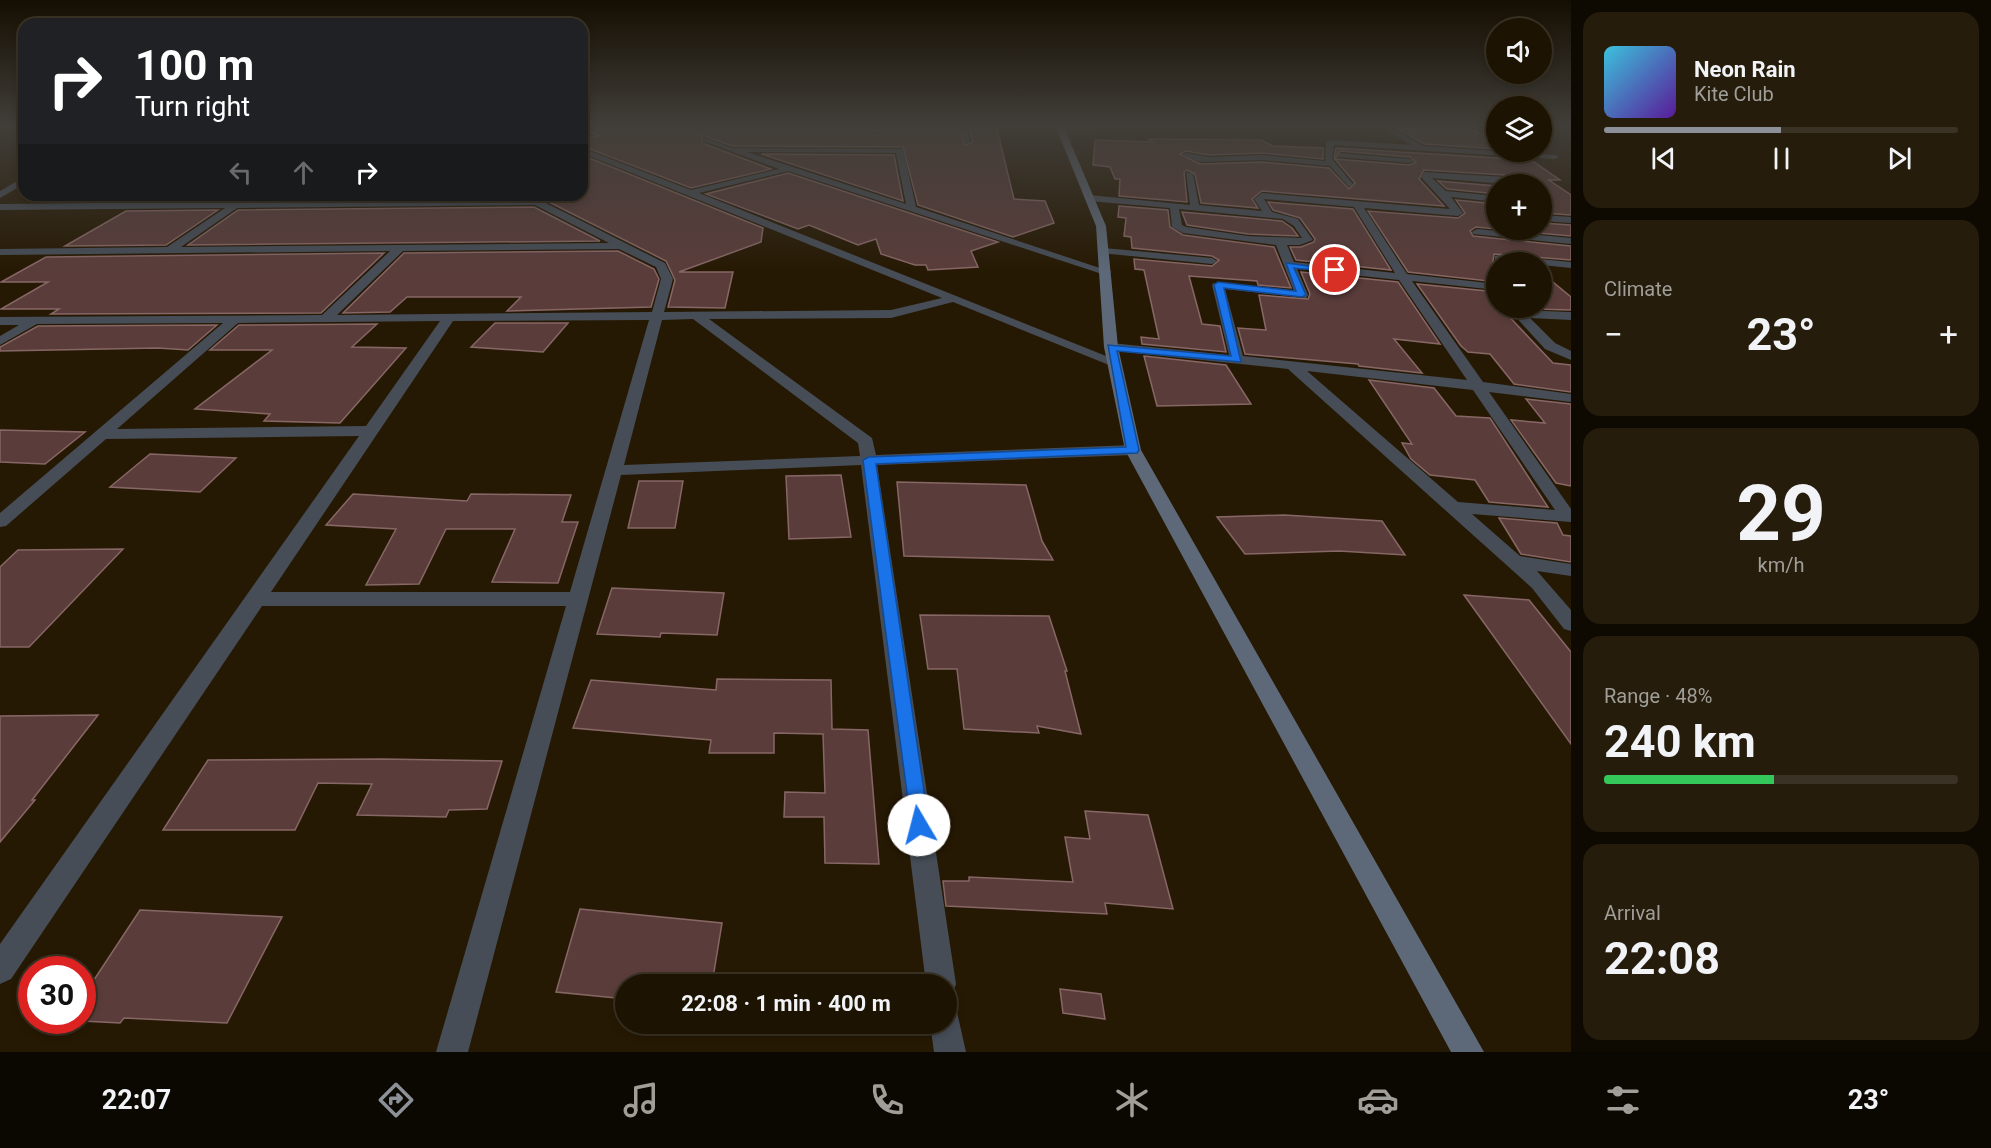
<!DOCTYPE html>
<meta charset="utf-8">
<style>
:root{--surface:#1c1302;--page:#251c0c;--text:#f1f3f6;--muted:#a09e99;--line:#3a3224;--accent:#8c9099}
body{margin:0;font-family:Roboto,sans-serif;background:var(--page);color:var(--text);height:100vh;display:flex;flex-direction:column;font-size:22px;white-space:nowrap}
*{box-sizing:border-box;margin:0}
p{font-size:20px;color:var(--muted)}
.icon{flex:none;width:33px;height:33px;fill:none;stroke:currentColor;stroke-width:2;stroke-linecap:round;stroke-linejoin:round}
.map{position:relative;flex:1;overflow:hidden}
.panel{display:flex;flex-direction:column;gap:12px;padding:12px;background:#0f0a01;width:420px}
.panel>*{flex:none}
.banner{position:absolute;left:18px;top:18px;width:570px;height:183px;border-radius:18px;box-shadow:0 3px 9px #0003,0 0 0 2px var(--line);background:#202124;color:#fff;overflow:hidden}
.buttons{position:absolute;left:1486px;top:18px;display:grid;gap:12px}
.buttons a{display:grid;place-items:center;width:66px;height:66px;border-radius:50%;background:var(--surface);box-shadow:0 3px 9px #0003,0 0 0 2px var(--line);font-size:30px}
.speed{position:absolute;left:18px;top:956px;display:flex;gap:12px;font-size:30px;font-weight:700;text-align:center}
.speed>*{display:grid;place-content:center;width:78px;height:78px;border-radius:50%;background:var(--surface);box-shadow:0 3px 9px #0003,0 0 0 2px var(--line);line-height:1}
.speed .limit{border:9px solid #d22;background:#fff;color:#111}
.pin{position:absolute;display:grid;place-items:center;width:51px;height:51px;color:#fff;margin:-26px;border:3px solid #fff;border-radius:50%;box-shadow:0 2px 6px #0007}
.me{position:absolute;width:66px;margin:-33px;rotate:352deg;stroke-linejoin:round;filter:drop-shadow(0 0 4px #0008)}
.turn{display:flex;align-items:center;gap:21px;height:126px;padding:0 18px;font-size:27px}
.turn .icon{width:78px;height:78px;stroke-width:2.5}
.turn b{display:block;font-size:42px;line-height:51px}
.lanes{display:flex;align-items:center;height:57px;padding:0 18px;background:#0003;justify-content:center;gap:30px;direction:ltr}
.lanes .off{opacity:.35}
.big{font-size:45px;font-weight:700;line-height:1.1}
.panel .widget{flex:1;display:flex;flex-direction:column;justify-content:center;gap:9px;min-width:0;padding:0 21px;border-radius:18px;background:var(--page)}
.panel .dial{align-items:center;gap:0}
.dial b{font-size:78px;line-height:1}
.song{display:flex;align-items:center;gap:18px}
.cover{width:72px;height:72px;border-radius:9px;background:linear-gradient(135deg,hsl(190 70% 55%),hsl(270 70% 35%))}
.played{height:6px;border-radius:3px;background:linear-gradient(90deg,var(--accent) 50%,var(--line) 50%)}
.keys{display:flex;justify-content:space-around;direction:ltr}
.heat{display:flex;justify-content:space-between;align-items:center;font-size:33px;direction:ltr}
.charge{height:9px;border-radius:4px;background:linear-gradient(90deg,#34c759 48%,var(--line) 0)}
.trip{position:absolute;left:615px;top:974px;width:342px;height:60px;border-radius:30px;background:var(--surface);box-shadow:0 3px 9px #0003,0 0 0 2px var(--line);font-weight:700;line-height:60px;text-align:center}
.dock{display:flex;height:96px;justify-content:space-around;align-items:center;background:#0b0801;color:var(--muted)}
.dock .icon{width:42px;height:42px}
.dock .active{color:var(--accent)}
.dock b{font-size:27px;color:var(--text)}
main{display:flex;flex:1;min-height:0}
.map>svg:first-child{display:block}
.building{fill:#5a3d3b;stroke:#876766;stroke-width:1.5;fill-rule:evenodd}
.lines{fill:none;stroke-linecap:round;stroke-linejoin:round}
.street{fill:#464d57;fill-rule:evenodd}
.secondary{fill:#5d6978;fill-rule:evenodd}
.route{fill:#1a73e8;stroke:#114b97;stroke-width:1.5}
</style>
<main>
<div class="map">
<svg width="1571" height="1052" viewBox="0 0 1571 1052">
<rect width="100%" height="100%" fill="#261903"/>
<g class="building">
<path d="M 582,125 L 818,126 L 879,130 L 885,125 L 956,125 L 965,145 L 973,142 L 968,125 L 996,125 L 1014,199 L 1045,201 L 1054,223 L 1013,237 L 918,205 L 903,147 L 732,146 L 702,135 L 702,143 L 771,169 L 691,188 L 582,146 L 582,139 L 599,136 L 582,130 Z"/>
<path d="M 1439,126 L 1450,129 L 1466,128 L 1497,139 L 1497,149 L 1424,144 L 1398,129 Z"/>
<path d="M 1149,139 L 1261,140 L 1273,146 L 1323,148 L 1323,159 L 1262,153 L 1209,155 L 1186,151 L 1180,154 L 1200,164 L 1262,162 L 1329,168 L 1349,189 L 1355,183 L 1334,158 L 1336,148 L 1531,160 L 1560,180 L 1549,180 L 1571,195 L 1571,215 L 1542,213 L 1542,184 L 1516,184 L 1505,175 L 1424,170 L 1419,179 L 1444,206 L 1262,191 L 1252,199 L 1258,208 L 1201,203 L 1195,174 L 1187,170 L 1184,172 L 1187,202 L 1119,196 L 1120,179 L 1115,179 L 1110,167 L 1093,165 L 1095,140 L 1153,142 ZM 1340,151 L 1410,157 L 1416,162 L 1410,165 L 1335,159 Z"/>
<path d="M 761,154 L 894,155 L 903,201 Z"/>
<path d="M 582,155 L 763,228 L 761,242 L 679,272 L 733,272 L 725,308 L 668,307 L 675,280 L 666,261 L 535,195 L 582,195 Z"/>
<path d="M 788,173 L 998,242 L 971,251 L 978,267 L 928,270 L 926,265 L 915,265 L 881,254 L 876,239 L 858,245 L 809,225 L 798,229 L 706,194 Z"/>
<path d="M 1438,181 L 1497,186 L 1497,194 L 1447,189 Z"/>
<path d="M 192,195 L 516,195 L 517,197 L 182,200 Z"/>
<path d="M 1456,200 L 1497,204 L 1497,229 L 1476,227 L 1470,231 L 1473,236 L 1571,246 L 1571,260 L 1494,254 L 1493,262 L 1501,262 L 1497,262 L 1497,282 L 1408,272 L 1368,211 L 1458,218 L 1465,213 Z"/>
<path d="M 1268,202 L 1353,209 L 1391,270 L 1296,260 L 1290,247 L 1301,247 L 1314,242 L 1315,239 L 1300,218 L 1273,210 Z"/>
<path d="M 1119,206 L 1168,210 L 1170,227 L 1183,235 L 1274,247 L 1291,288 L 1258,285 L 1257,281 L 1189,276 L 1202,324 L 1220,326 L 1226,352 L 1142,344 L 1141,337 L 1159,339 L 1144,270 L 1135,269 L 1134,259 L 1212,266 L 1219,260 L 1212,256 L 1132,248 L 1131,237 L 1124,236 L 1126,218 L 1118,217 Z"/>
<path d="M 534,207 L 600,241 L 188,245 L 238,210 Z"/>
<path d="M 218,210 L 166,245 L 65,246 L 126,211 Z"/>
<path d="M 1182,212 L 1282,221 L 1292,228 L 1298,236 L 1248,234 L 1187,225 Z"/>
<path d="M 1542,223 L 1571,225 L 1571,236 L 1506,230 L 1542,230 Z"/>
<path d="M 618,251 L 654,269 L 659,279 L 651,307 L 507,311 L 521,297 L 407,297 L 390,312 L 343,313 L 404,253 Z"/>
<path d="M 384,253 L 321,313 L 51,314 L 59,309 L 1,309 L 48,282 L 1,282 L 46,257 Z"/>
<path d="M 1301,272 L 1398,282 L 1440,344 L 1394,339 L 1422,373 L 1359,366 L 1358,364 L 1245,354 L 1238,328 L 1266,330 L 1259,295 L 1308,299 L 1310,294 Z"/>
<path d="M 1542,273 L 1571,297 L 1571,310 L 1501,308 L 1553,363 L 1571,365 L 1571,392 L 1514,384 L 1490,354 L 1468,352 L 1461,346 L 1417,284 L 1497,292 L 1497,308 L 1542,308 Z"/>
<path d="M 495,323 L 568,323 L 543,352 L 471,347 Z"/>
<path d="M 377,324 L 352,347 L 406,348 L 340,423 L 264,421 L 270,414 L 195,409 L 272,350 L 210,350 L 239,325 Z"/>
<path d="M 217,325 L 188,350 L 158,348 L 0,351 L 0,347 L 38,326 Z"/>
<path d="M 1144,356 L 1226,365 L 1251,404 L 1157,406 Z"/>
<path d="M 1369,380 L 1434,388 L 1456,416 L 1490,418 L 1548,507 L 1489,502 L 1475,480 L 1430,475 L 1411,459 L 1402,443 L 1412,444 Z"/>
<path d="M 1526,399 L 1571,404 L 1571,486 L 1556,483 L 1511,420 L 1545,423 Z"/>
<path d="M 0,430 L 85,432 L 45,464 L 0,462 Z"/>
<path d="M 150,454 L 236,458 L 200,492 L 110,487 Z"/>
<path d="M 841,475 L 851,537 L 789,539 L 786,476 Z"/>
<path d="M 639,481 L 683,481 L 675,528 L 628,528 Z"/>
<path d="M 897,482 L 1026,485 L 1042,541 L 1053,560 L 904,556 Z"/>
<path d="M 353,494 L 467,501 L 471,494 L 571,495 L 562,522 L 578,522 L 558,583 L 492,582 L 515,529 L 446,529 L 419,584 L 366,585 L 396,529 L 326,525 Z"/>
<path d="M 1284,515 L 1382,521 L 1405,555 L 1339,551 L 1245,554 L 1217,517 Z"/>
<path d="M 1499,518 L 1557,523 L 1563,535 L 1571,536 L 1571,562 L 1521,554 Z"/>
<path d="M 123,549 L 29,647 L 0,647 L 0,567 L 18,550 Z"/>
<path d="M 612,588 L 724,593 L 717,635 L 661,633 L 660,637 L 597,634 Z"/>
<path d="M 1464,595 L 1529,600 L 1571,652 L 1571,744 Z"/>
<path d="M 920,615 L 1049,616 L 1067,671 L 1065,671 L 1081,734 L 1037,726 L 1039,733 L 964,729 L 957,669 L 928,669 Z"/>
<path d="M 717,679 L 831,680 L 832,729 L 868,730 L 879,864 L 825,863 L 824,817 L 784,817 L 785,792 L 825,793 L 823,734 L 774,733 L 774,753 L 709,753 L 711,740 L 573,728 L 591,680 L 716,690 Z"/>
<path d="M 98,715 L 32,800 L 35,800 L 0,842 L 0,716 Z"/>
<path d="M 383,759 L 502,761 L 487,809 L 449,810 L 446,817 L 357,815 L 372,784 L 318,783 L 295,830 L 163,830 L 208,760 Z"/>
<path d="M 1085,811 L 1148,815 L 1173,909 L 1105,903 L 1107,914 L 946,906 L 943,881 L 969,881 L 969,877 L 1073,882 L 1065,837 L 1090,839 Z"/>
<path d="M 580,909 L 722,923 L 712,984 L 626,984 L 626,999 L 556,992 Z"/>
<path d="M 140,910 L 282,917 L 227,1023 L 124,1018 L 120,1023 L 82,1021 L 82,998 Z"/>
<path d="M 1060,989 L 1101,994 L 1105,1019 L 1063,1013 Z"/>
</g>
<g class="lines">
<g class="street">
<path d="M 846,125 L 882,125 L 883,126 L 879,128 Z"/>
<path d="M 958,125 L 966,125 L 971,143 L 965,143 Z"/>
<path d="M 1103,125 L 1147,125 L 1060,132 L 1056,130 Z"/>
<path d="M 1377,125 L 1387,125 L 1423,146 L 1555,155 L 1559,157 L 1555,159 L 1334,145 L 1332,159 L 1353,184 L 1349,187 L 1330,166 L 1262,160 L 1200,162 L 1182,155 L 1186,153 L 1209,157 L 1262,155 L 1325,161 L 1326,142 L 1330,140 L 1412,145 Z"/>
<path d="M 1465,125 L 1477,125 L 1497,132 L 1497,137 Z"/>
<path d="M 703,137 L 732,148 L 903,149 L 916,207 L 1112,272 L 1102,274 L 788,171 L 699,193 L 1121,362 L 1114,366 L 1109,365 L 953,302 L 891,318 L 709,319 L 872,438 L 876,455 L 1133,445 L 1141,450 L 1133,455 L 877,465 L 956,984 L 952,995 L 946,997 L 946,984 L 926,984 L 861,465 L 621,475 L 468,1052 L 436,1052 L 566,606 L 262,606 L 11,979 L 0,984 L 0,944 L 359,436 L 106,439 L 6,526 L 0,527 L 0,513 L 223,323 L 37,324 L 0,345 L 0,336 L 19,325 L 0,325 L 0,317 L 322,315 L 390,251 L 0,255 L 0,249 L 167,247 L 225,208 L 0,210 L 0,204 L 524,199 L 518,195 L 530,195 L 665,263 L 673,279 L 664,312 L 891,310 L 942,298 L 582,153 L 582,148 L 691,190 L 779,169 L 703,141 ZM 747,152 L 896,153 L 906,204 ZM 535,205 L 609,243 L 181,247 L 237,208 ZM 619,249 L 656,267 L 661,279 L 652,312 L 337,315 L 403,251 ZM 693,319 L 858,443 L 860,456 L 624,465 L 662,320 ZM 649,320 L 570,592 L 271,592 L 453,321 ZM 440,321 L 366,426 L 117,429 L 238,323 Z"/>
<path d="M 1340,153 L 1410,159 L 1414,161 L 1410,163 L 1337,157 Z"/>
<path d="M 1186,172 L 1193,174 L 1199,205 L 1262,211 L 1254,199 L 1262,193 L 1450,209 L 1421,177 L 1424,172 L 1505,177 L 1514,184 L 1505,184 L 1432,178 L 1446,191 L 1497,196 L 1497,202 L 1451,197 L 1463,213 L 1458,216 L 1364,208 L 1407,274 L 1497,284 L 1497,290 L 1412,281 L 1483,382 L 1571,394 L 1571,402 L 1489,392 L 1571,509 L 1571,522 L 1472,514 L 1520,556 L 1571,564 L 1571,576 L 1537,571 L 1571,610 L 1571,631 L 1564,629 L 1532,588 L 1288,369 L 1106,350 L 1104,347 L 1111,343 L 1229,355 L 1212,285 L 1214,283 L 1294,291 L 1276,245 L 1183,233 L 1172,227 L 1170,208 L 1089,201 L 1084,198 L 1089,195 L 1190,205 ZM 1264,199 L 1354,207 L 1395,273 L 1294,262 L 1287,245 L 1300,245 L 1313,240 L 1298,219 L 1272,212 ZM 1179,209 L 1283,219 L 1294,226 L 1302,238 L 1248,236 L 1186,227 L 1182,225 ZM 1297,269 L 1399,280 L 1467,380 L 1243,356 L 1225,289 L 1306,298 L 1308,295 ZM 1307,371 L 1473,390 L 1555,510 L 1458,502 Z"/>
<path d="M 24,177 L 24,184 L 0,198 L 0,191 Z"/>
<path d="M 1542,215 L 1571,217 L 1571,223 L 1542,221 Z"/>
<path d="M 1477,229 L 1571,238 L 1571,244 L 1473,234 L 1472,232 Z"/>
<path d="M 1104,248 L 1212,258 L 1217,261 L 1212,264 L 1100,253 L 1099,251 Z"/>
<path d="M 1499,255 L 1571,262 L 1571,268 L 1542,265 L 1542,262 L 1495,260 L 1495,256 Z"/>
<path d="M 1519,310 L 1571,312 L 1571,320 L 1530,318 L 1555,343 L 1571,351 L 1571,360 L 1545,349 L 1513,314 Z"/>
<path d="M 946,1008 L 957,1012 L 966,1052 L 934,1052 L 930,1023 L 946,1023 Z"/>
</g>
<path class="secondary" d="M 1055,125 L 1063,125 L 1106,226 L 1118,347 L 1141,450 L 1484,1052 L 1451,1052 L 1125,450 L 1104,347 L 1096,226 Z"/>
</g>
<linearGradient id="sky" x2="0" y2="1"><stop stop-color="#150e02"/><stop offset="0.46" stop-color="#413e39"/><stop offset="1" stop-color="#413e39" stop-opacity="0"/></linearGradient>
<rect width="1571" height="272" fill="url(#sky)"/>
<path class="route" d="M 1286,263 L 1339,270 L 1335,272 L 1294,268 L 1306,295 L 1302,297 L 1224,288 L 1241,362 L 1117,351 L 1139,450 L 1137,453 L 876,464 L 929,825 L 926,831 L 919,833 L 912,831 L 863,460 L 869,457 L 1126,447 L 1108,345 L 1231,356 L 1214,285 L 1218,282 L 1296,291 Z"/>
</svg>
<div class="buttons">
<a><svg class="icon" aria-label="sound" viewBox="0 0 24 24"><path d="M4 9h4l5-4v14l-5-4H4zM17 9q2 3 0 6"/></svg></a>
<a><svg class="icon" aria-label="layers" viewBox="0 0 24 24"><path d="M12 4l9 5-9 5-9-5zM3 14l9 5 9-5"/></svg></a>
<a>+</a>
<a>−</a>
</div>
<div class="speed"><div class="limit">30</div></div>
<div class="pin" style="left:1335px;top:270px;background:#d93025"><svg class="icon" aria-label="arrive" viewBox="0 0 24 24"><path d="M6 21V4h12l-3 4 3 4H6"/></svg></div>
<svg class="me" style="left:919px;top:825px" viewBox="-20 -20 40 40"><circle r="19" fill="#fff"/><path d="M0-13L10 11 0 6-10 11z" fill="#1a73e8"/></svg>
<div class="trip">22:08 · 1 min · 400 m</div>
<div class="banner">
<div class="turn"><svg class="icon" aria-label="right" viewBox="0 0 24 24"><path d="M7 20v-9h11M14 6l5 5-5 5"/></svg><div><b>100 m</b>Turn right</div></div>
<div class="lanes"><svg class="icon off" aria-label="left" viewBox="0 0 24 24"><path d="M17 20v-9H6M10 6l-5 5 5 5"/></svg><svg class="icon off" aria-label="ahead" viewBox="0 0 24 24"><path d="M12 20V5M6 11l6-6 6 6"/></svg><svg class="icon" aria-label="right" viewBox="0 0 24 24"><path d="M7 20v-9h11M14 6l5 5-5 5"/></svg></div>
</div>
</div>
<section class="panel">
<div class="widget">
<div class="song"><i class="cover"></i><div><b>Neon Rain</b><p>Kite Club</p></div></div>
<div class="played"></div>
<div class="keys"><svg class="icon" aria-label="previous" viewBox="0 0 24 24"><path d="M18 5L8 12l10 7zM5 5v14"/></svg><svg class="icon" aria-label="pause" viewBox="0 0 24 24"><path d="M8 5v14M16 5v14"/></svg><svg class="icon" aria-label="next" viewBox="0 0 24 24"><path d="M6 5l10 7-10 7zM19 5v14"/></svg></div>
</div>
<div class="widget"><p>Climate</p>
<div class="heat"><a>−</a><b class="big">23°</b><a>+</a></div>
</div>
<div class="widget dial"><b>29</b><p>km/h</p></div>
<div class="widget"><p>Range · 48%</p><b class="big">240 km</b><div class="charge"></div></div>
<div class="widget"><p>Arrival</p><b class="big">22:08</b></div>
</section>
</main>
<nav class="dock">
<b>22:07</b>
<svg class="icon active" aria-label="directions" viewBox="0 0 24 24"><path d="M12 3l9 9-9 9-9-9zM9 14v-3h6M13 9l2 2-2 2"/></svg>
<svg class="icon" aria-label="music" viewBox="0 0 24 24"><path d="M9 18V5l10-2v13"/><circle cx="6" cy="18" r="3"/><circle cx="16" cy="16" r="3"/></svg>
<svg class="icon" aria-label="phone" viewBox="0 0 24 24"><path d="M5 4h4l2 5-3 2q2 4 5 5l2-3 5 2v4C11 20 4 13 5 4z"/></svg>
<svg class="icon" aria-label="climate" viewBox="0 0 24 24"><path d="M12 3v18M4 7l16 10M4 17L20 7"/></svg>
<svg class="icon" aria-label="car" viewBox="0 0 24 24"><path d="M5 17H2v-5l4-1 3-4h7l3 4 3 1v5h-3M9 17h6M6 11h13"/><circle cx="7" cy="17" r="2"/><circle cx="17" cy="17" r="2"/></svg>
<svg class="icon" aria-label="filters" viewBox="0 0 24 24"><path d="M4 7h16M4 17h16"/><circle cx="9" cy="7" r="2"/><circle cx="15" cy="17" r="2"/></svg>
<b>23°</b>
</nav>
